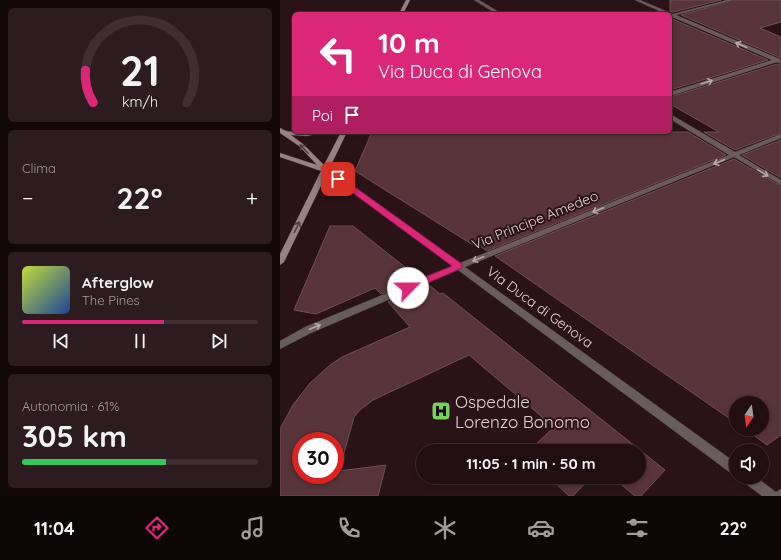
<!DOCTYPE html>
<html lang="it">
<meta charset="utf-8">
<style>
:root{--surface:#200e11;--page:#2d1c1f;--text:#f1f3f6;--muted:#a29c9f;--line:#3d2e31;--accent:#db2777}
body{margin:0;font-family:Quicksand,sans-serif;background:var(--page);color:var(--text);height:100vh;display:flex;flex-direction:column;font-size:15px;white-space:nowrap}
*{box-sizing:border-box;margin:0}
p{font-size:13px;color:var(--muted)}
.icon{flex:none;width:22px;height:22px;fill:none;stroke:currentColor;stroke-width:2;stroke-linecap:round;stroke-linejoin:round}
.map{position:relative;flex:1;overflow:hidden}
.panel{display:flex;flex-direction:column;gap:8px;padding:8px;background:#120809;width:280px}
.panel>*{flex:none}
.banner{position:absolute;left:12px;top:12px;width:380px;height:122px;border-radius:6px;box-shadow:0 2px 6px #0003,0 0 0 1px var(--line);background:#db2777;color:#fff;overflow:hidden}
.needle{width:26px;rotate:193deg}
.tools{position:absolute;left:449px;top:396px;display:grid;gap:8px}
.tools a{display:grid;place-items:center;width:40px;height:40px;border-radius:50%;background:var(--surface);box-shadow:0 2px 6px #0003,0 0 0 1px var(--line);font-size:20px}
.speed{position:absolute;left:12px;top:432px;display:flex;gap:8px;font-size:20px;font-weight:700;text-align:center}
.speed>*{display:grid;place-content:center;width:52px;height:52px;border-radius:50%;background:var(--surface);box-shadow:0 2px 6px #0003,0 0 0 1px var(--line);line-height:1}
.speed .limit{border:6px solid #d22;background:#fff;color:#111}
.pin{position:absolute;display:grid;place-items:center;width:34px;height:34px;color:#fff;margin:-17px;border-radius:8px;box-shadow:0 2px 6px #0006}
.me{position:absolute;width:44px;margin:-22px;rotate:67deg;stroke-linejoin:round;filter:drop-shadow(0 0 3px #0008)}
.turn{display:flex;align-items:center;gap:14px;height:84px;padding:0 20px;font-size:18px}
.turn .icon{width:52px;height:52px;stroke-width:2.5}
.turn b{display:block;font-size:28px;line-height:34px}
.then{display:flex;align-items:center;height:38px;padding:0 20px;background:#0003;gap:8px;font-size:15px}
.big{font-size:30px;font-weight:700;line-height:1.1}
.panel .card{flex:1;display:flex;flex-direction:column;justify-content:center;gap:6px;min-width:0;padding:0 14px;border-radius:6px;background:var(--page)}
.panel .dial{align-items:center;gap:0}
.dial svg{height:104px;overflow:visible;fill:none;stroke:var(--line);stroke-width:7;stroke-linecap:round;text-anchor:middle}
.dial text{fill:var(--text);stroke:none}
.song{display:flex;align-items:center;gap:12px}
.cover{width:48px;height:48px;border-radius:6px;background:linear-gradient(135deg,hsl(70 70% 55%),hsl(220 70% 35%))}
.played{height:4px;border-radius:2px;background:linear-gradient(90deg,var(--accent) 60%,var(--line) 60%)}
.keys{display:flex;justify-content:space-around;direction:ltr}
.heat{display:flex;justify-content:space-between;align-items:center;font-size:22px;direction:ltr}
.charge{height:6px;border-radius:3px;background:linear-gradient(90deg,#34c759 61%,var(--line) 0)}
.trip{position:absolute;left:136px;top:444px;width:230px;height:40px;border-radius:20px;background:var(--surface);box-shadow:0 2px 6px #0003,0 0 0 1px var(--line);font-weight:700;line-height:40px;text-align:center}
.menu{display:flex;height:64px;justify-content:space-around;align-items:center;background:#0d0607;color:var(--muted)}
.menu .icon{width:28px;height:28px}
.menu .current{color:var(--accent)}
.menu b{font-size:18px;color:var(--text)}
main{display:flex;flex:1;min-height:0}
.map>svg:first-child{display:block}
.building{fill:#57343a;stroke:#6b5054;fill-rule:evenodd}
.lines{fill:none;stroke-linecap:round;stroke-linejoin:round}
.street-casing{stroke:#432d31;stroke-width:1}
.secondary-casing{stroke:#432d31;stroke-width:1}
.street{fill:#695c5e;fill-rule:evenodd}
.secondary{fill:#968285;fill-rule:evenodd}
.oneway{stroke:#b6a7a9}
.oneway2{stroke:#553f43}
.route{fill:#db2777;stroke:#8e194d}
.labels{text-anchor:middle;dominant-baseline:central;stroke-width:4;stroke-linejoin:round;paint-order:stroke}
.street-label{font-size:14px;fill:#e0cfd1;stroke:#2a1317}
.near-poi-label{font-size:17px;fill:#e0cfd1;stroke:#2a1317;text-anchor:start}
</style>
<main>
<section class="panel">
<div class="card dial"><svg viewBox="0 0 100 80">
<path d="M14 69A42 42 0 1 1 86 69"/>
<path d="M14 69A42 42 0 0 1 8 44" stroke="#db2777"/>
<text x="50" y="56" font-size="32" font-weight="700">21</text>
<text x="50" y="72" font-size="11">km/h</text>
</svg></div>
<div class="card"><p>Clima</p>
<div class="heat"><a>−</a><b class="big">22°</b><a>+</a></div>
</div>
<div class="card">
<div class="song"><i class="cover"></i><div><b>Afterglow</b><p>The Pines</p></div></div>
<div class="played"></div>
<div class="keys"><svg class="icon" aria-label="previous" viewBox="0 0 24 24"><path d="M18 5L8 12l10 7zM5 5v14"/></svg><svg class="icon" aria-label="pause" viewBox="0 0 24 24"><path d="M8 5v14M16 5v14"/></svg><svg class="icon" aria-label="next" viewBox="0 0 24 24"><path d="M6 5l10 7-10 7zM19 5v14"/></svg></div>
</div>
<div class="card"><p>Autonomia · 61%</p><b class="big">305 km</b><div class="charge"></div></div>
</section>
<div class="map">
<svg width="501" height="496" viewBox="0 0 501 496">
<rect width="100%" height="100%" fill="#2a1317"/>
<g class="building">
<path d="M 390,0 L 441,0 L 393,12 L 390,11 Z"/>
<path d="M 455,0 L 501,0 L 501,22 L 480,28 L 501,37 L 501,58 L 401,15 Z"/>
<path d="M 390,18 L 488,60 L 390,90 Z"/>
<path d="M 497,64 L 501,65 L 501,133 L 455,150 L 424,132 L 439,132 L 390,104 L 390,97 Z"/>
<path d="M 92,132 L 408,132 L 446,155 L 207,251 L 197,244 L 193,245 L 75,171 Z"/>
<path d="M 501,140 L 501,178 L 462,155 Z"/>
<path d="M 454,159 L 501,186 L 501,435 L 487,445 L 465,429 L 482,429 L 482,403 L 456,403 L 456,423 L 215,256 Z"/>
<path d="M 50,226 L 73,226 L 139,278 L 101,294 L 95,288 L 36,314 L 14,310 Z"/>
<path d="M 148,284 L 160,294 L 163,293 L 385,470 L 361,496 L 355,496 L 332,477 L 359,477 L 359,451 L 249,451 L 274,427 L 189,355 L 93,400 L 80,410 L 74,417 L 59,471 L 106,465 L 98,496 L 0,496 L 0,429 L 13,405 L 30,383 L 50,365 L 62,357 L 130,327 L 108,302 ZM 21,441 L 55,441 L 55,475 L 21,475 Z"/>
<path d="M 269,477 L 311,477 L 293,496 L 289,496 Z"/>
</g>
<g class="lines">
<defs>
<g id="street">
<path d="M 194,0 L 199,0 L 222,14 L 217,14 Z"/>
<path d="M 355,0 L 360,0 L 393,14 L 447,0 L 454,0 L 396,15 L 500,59 L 501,64 L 497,62 L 390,96 L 390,92 L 492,60 L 390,16 L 390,14 L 386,14 Z"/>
<path d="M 390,114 L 455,152 L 501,134 L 501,138 L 459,155 L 501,180 L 501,185 L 454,157 L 185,267 L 456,463 L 456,475 L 452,474 L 178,270 L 31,333 L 0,349 L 0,341 L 25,327 L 172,266 L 69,188 L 43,171 L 43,169 L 47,169 L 73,186 L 180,263 L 449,155 L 390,119 Z"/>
<path d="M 460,477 L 476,477 L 496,492 L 501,489 L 501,496 L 482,496 L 462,481 Z"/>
</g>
<g id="secondary">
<path d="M 126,0 L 130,0 L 123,14 L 119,14 Z"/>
<path d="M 0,128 L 6,131 L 14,132 L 42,132 L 41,133 L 27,136 L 11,135 L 23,144 L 44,165 L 61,132 L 67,132 L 4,262 L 0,265 L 0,254 L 41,171 L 0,157 L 0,153 L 37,165 L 19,146 L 0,133 Z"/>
</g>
</defs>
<use href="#street" class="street-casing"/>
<use href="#secondary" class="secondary-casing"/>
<use href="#street" class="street"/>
<use href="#secondary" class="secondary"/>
</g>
<defs><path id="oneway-shaft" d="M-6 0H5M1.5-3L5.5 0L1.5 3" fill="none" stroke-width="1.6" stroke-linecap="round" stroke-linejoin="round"/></defs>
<g class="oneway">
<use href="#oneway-shaft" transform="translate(461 45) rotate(-157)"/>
<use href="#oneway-shaft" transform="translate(427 82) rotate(-17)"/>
<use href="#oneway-shaft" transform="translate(439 162) rotate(158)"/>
<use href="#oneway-shaft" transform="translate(483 173) rotate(31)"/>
<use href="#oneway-shaft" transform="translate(318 210) rotate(158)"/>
<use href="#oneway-shaft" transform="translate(198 259) rotate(158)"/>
<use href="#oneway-shaft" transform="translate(35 327) rotate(-23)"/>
</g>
<g class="oneway2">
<use href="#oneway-shaft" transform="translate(24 149) rotate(-134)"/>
<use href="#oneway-shaft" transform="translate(17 227) rotate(-64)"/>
</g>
<path class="route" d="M 55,177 L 61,177 L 182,264 L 182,268 L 132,290 L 125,290 L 123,288 L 125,285 L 172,266 L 55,180 Z"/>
<defs>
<symbol id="hospital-square" viewBox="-11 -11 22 22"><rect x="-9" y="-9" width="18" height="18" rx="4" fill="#77d259" stroke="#2a1317"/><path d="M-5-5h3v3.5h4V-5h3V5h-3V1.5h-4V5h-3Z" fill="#111"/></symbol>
</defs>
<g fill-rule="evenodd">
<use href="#hospital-square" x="150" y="400" width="22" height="22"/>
</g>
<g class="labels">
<g class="street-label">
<text transform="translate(255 220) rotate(-22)">Via Principe Amedeo</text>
<text transform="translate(260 307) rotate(36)">Via Duca di Genova</text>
</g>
<g class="near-poi-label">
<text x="175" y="401">Ospedale<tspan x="175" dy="20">Lorenzo Bonomo</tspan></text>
</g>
</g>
</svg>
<div class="tools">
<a><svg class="needle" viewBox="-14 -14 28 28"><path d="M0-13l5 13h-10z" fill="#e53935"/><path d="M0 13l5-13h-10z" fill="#a29c9f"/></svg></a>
<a><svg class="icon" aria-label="sound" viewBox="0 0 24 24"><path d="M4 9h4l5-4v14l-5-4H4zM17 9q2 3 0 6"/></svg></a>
</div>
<div class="speed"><div class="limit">30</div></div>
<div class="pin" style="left:58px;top:179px;background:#d93025"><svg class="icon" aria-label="arrive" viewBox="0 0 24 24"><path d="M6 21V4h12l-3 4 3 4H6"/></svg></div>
<svg class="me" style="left:128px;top:288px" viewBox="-20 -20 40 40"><circle r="19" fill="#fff"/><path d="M0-13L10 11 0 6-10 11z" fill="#db2777"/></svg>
<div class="trip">11:05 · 1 min · 50 m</div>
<div class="banner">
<div class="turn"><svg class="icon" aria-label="left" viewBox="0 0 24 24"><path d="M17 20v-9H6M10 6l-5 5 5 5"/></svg><div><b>10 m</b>Via Duca di Genova</div></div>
<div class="then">Poi<svg class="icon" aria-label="arrive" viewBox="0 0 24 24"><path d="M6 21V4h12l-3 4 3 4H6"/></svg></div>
</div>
</div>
</main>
<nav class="menu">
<b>11:04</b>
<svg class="icon current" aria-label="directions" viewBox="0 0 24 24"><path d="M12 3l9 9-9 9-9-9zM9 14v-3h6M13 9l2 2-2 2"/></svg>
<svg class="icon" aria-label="music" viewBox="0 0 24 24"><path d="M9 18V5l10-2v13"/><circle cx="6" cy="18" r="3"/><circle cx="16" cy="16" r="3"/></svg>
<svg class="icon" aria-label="phone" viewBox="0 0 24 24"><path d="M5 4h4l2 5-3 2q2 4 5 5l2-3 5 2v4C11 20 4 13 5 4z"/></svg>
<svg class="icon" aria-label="climate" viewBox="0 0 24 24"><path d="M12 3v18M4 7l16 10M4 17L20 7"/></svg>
<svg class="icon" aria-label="car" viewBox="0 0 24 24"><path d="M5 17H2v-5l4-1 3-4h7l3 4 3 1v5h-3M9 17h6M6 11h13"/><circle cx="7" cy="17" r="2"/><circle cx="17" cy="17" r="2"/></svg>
<svg class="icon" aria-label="filters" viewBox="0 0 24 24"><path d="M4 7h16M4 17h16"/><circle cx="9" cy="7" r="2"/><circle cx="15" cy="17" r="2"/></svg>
<b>22°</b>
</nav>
